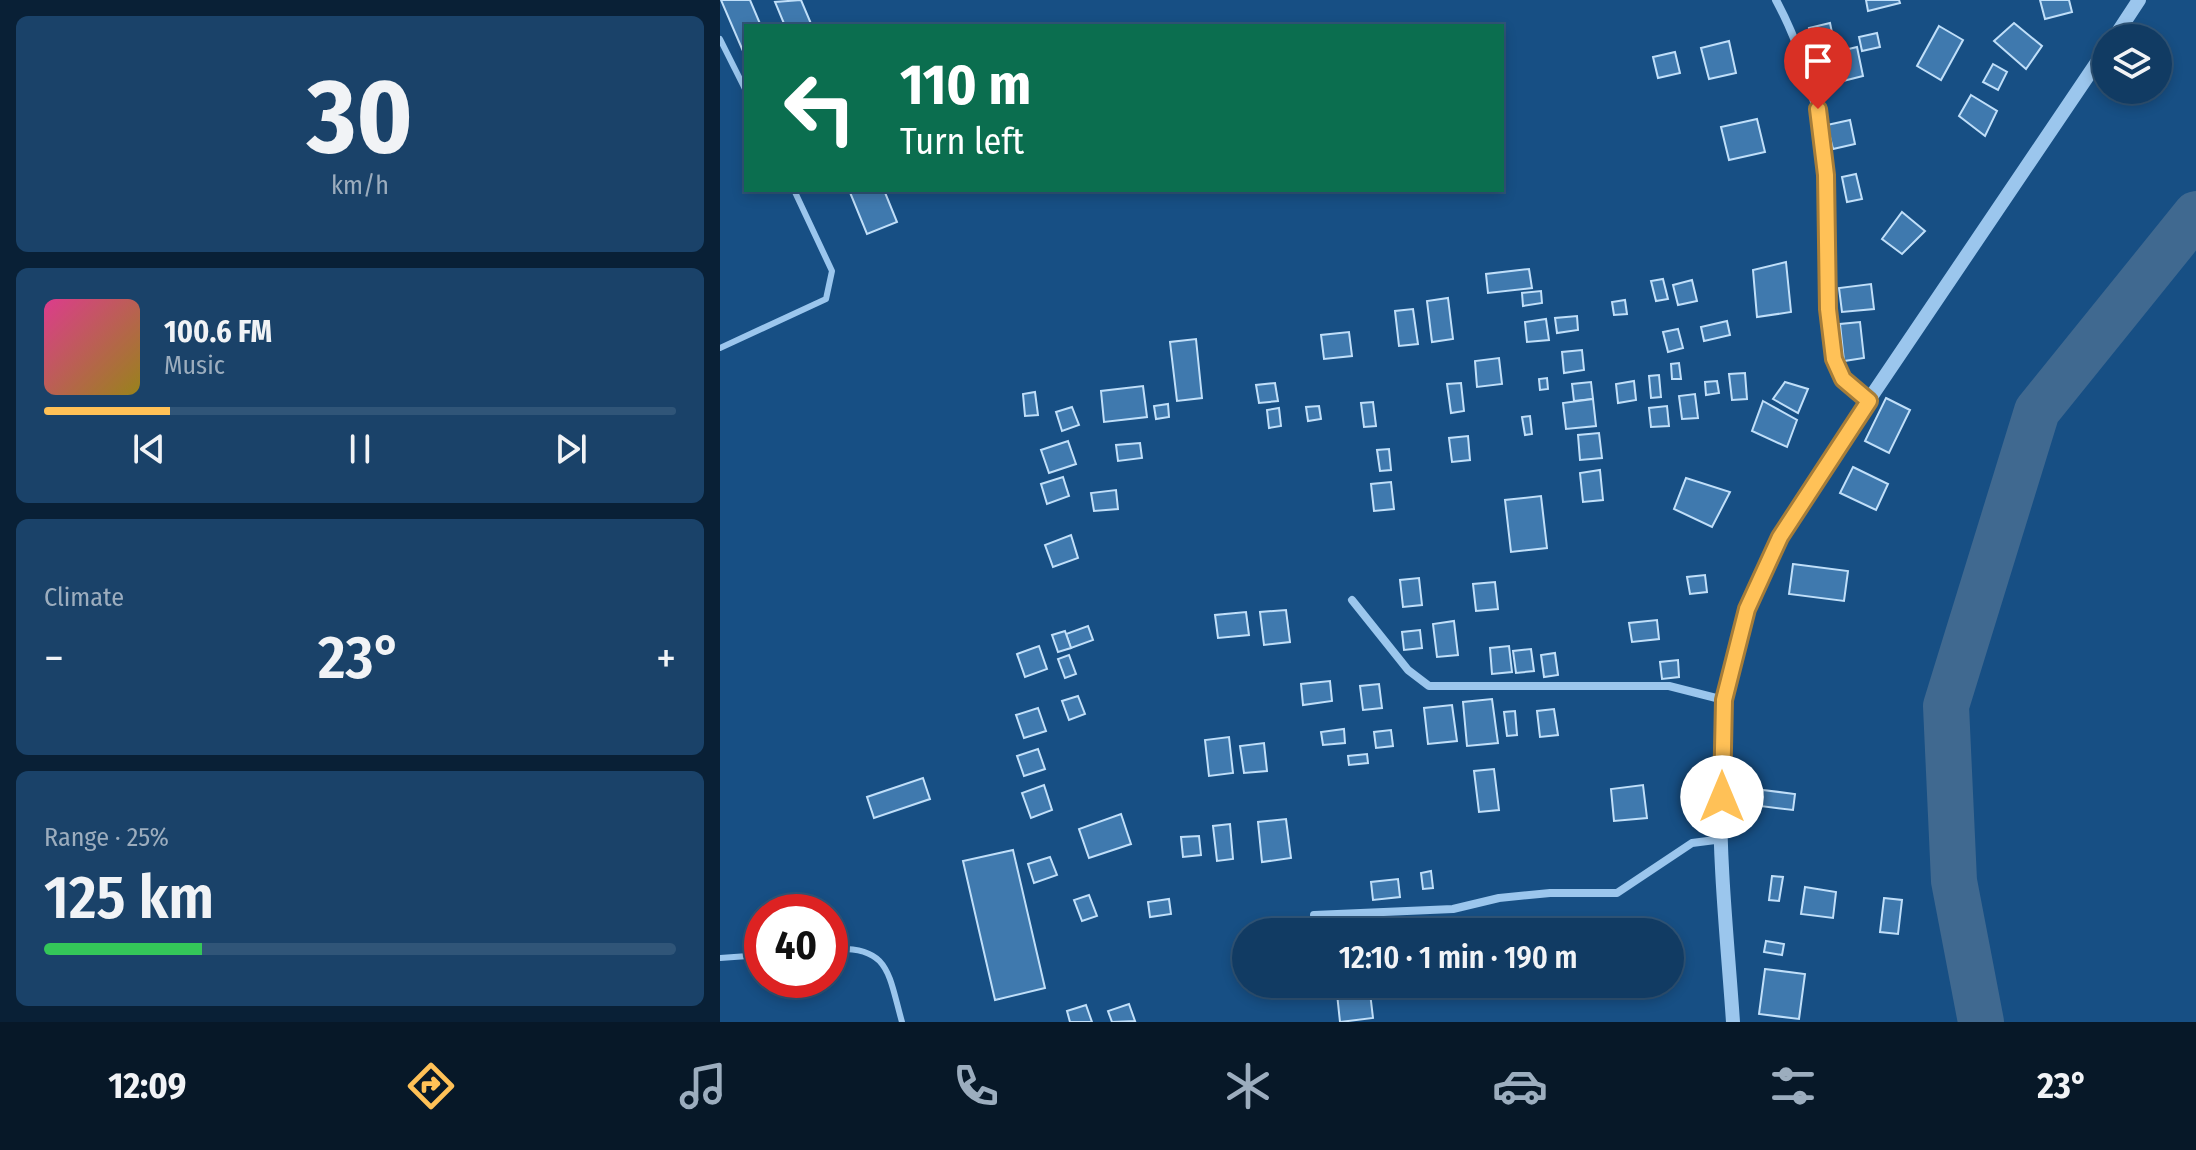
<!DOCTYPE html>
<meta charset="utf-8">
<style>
:root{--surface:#113b63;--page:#1a4269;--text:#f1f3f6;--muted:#9cadbe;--line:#305578;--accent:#ffc157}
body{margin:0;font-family:"Fira Sans Condensed",sans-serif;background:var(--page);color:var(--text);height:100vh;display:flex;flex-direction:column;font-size:30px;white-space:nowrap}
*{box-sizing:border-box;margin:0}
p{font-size:26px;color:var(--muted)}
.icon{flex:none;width:44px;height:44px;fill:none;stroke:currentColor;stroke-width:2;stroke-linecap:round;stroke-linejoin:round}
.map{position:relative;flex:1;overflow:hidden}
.side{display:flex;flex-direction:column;gap:16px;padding:16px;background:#092036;width:720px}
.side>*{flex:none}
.guide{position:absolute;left:24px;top:24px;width:760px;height:168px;border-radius:0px;box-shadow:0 4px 12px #0003,0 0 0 2px var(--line);background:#0b6e4f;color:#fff;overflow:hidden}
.buttons{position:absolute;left:1372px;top:24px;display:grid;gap:16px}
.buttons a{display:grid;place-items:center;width:80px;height:80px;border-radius:50%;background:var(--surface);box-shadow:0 4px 12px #0003,0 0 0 2px var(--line);font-size:40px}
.speed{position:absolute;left:24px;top:894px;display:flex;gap:16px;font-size:40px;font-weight:700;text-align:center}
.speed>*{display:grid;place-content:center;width:104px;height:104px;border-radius:50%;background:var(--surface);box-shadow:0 4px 12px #0003,0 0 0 2px var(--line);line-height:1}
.speed .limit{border:12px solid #d22;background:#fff;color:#111}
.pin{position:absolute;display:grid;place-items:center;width:68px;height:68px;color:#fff;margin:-82px -34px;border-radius:50% 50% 50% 0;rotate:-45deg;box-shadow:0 0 8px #0007}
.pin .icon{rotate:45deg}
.me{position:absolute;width:88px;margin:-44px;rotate:0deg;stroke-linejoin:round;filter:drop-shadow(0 0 6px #0008)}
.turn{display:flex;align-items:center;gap:28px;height:168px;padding:0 24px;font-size:36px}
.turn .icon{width:104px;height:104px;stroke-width:2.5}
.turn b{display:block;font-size:56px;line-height:68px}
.big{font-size:60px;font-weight:600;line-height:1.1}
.side .widget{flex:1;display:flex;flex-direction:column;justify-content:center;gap:12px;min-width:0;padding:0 28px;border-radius:12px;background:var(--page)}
.side .dial{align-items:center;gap:0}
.dial b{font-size:104px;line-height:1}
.song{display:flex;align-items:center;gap:24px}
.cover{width:96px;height:96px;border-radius:12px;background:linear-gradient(135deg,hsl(330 70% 55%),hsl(50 70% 35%))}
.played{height:8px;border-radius:4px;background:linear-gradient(90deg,var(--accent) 20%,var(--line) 20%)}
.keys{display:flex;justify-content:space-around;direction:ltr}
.heat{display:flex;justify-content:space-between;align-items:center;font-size:44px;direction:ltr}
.charge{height:12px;border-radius:6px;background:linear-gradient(90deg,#34c759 25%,var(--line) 0)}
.trip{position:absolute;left:512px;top:918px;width:452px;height:80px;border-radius:40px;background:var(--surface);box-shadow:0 4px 12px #0003,0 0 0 2px var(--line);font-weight:600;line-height:80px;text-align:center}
.tab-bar{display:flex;height:128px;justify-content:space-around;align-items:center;background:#071828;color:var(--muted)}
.tab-bar .icon{width:56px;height:56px}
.tab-bar .selected{color:var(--accent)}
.tab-bar b{font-size:36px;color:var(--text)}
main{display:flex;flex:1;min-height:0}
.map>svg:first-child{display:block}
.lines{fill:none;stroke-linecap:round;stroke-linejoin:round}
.river{stroke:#406990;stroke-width:46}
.building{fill:#3f79ae;stroke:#c0dff9;stroke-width:2}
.service{stroke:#9bc6ed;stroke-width:6}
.minor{stroke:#9bc6ed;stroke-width:8}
.tertiary{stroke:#9bc6ed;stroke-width:14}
.route-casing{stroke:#a67d39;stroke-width:20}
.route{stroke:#ffc157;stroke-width:14}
</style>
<main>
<section class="side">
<div class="widget dial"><b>30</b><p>km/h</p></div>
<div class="widget">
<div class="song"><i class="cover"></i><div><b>100.6 FM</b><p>Music</p></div></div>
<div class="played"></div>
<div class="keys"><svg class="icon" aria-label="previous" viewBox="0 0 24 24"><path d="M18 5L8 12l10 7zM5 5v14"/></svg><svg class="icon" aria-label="pause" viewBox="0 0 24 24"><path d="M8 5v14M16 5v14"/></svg><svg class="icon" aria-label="next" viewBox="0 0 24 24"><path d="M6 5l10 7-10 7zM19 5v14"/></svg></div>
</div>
<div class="widget"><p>Climate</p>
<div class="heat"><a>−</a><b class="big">23°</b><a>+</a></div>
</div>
<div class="widget"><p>Range · 25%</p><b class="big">125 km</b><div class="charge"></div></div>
</section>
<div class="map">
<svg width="1476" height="1022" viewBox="0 0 1476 1022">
<rect width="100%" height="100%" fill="#174f84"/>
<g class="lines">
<path class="river" d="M 1261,1022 L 1234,881 L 1226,706 L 1317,411 L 1476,214"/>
</g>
<g class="building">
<path d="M 1,0 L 30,0 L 41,26 L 26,26 L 26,58 Z"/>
<path d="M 81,0 L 92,26 L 65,26 L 55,2 Z"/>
<path d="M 1146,0 L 1179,0 L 1180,3 L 1148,11 Z"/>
<path d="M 1320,0 L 1349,0 L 1352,12 L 1325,19 Z"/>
<path d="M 1110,23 L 1114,42 L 1093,47 L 1089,28 Z"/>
<path d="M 1294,23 L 1322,46 L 1306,69 L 1274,41 Z"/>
<path d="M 1219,26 L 1243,40 L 1221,80 L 1197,66 Z"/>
<path d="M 1157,33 L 1160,47 L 1142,51 L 1139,37 Z"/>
<path d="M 1009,41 L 1016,73 L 989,79 L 981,48 Z"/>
<path d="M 1110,46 L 1113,60 L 1094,64 L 1091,51 Z"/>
<path d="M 1137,47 L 1143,76 L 1123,81 L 1116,52 Z"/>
<path d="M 955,52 L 960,73 L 938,78 L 933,57 Z"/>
<path d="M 1273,64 L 1287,72 L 1278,90 L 1263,82 Z"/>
<path d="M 1251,95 L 1277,111 L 1265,136 L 1239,116 Z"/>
<path d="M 1037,119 L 1045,152 L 1009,160 L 1001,127 Z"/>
<path d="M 1130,120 L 1135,144 L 1113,149 L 1107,125 Z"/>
<path d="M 1136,174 L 1142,199 L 1127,202 L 1122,177 Z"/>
<path d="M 129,190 L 164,190 L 177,222 L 147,234 Z"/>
<path d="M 1182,212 L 1205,231 L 1182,254 L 1162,239 Z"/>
<path d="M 1066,262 L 1071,312 L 1037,317 L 1033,270 Z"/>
<path d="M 809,269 L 812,288 L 768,293 L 766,274 Z"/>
<path d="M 943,279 L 948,299 L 936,301 L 931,281 Z"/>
<path d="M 972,280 L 977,301 L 958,305 L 953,285 Z"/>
<path d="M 1151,284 L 1154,309 L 1122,312 L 1119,288 Z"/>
<path d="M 821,291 L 822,303 L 803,306 L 802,293 Z"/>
<path d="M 728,298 L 733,339 L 712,342 L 707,301 Z"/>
<path d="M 905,300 L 907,314 L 894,315 L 892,302 Z"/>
<path d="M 693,309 L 698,344 L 679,346 L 675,311 Z"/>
<path d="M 857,316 L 858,330 L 837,333 L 835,318 Z"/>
<path d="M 826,319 L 829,340 L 807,342 L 805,322 Z"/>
<path d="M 1007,321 L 1010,335 L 984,341 L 981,327 Z"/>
<path d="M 1140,322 L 1144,358 L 1124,361 L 1120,324 Z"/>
<path d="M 958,329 L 963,348 L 948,352 L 943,332 Z"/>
<path d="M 629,332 L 632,356 L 604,359 L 601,335 Z"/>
<path d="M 476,339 L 482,398 L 457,401 L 450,342 Z"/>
<path d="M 862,350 L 864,370 L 844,373 L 842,352 Z"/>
<path d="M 779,358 L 782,384 L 757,387 L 755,361 Z"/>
<path d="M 959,363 L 961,379 L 952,379 L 951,364 Z"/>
<path d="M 1025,373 L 1027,399 L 1012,400 L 1009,374 Z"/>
<path d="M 939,375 L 941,397 L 931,398 L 929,376 Z"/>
<path d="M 827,378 L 828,389 L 820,390 L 819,379 Z"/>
<path d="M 914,381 L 916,400 L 898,403 L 896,384 Z"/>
<path d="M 997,381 L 999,393 L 986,395 L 985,382 Z"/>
<path d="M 871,382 L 873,399 L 854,401 L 852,384 Z"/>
<path d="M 1065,382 L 1088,389 L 1078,413 L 1053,399 Z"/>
<path d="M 555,383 L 558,401 L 539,403 L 536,385 Z"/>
<path d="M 741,383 L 744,411 L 731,413 L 727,384 Z"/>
<path d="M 423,386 L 427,417 L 384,422 L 381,391 Z"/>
<path d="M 315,392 L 318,415 L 305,416 L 303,394 Z"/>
<path d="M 975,394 L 978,418 L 962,419 L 959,396 Z"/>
<path d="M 1166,398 L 1190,410 L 1169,453 L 1145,441 Z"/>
<path d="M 873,399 L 876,426 L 846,429 L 843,403 Z"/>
<path d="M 1043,401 L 1077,420 L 1067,447 L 1032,431 Z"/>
<path d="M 653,402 L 656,426 L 644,427 L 641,403 Z"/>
<path d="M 448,404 L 449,417 L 436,419 L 434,406 Z"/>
<path d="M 599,406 L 601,419 L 588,421 L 586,407 Z"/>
<path d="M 947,406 L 949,426 L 931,427 L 929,408 Z"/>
<path d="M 352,407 L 359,425 L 342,431 L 336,412 Z"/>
<path d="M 559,408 L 561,426 L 549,428 L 547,410 Z"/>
<path d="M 810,416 L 812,434 L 805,435 L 802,417 Z"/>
<path d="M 879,433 L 882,458 L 860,460 L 858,435 Z"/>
<path d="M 748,436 L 750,460 L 732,462 L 729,438 Z"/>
<path d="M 348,441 L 356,464 L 329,473 L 321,450 Z"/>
<path d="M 420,443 L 422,458 L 398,461 L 396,445 Z"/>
<path d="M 669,449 L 671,470 L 660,471 L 657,450 Z"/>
<path d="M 1133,467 L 1168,484 L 1156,510 L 1120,493 Z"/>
<path d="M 880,470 L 883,500 L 863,502 L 860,473 Z"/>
<path d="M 343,477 L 349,496 L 327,504 L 321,484 Z"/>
<path d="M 966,478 L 1010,492 L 992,527 L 954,509 Z"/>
<path d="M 671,482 L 674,509 L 654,511 L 651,484 Z"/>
<path d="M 396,490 L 398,509 L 374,511 L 371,493 Z"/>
<path d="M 821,496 L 827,548 L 791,552 L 785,500 Z"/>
<path d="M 351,535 L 358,558 L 333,567 L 325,545 Z"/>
<path d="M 1073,564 L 1128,571 L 1124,601 L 1069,594 Z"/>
<path d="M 985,575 L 987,592 L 970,594 L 967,577 Z"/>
<path d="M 699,578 L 702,605 L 683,607 L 680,580 Z"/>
<path d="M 775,582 L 778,609 L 756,611 L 753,584 Z"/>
<path d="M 566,610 L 570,642 L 544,645 L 540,612 Z"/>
<path d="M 526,612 L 529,635 L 498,638 L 495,615 Z"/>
<path d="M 937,620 L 939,639 L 912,642 L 909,623 Z"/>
<path d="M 734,621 L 738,655 L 717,657 L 713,624 Z"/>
<path d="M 368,626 L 373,640 L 351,648 L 346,634 Z"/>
<path d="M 700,630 L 702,648 L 684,650 L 682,632 Z"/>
<path d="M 345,631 L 351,648 L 338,652 L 332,635 Z"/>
<path d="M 319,646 L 327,669 L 305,677 L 297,654 Z"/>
<path d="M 789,646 L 792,672 L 772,674 L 770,648 Z"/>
<path d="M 811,649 L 814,671 L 796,673 L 793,651 Z"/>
<path d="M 835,653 L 838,675 L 824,677 L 821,655 Z"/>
<path d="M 349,655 L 356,674 L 345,678 L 338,659 Z"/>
<path d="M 958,660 L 959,677 L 942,679 L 940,662 Z"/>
<path d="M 610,681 L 612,701 L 583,705 L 581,684 Z"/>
<path d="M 659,684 L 662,708 L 643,710 L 640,686 Z"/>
<path d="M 358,696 L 365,714 L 349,720 L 342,701 Z"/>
<path d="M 772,699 L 778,743 L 747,746 L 743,702 Z"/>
<path d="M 732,705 L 737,741 L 708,744 L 704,708 Z"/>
<path d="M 318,708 L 326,731 L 304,738 L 296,715 Z"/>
<path d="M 834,709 L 838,735 L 820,737 L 817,711 Z"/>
<path d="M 795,711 L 797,735 L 787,736 L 784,712 Z"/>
<path d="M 624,729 L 625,743 L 603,745 L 601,732 Z"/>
<path d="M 671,730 L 673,746 L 656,748 L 654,732 Z"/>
<path d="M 509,737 L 513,773 L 489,776 L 485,740 Z"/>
<path d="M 544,743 L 547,771 L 524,773 L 520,746 Z"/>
<path d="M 318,749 L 325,769 L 304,776 L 297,756 Z"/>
<path d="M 647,754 L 648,763 L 629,765 L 628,756 Z"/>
<path d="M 774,769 L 779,810 L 759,812 L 754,771 Z"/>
<path d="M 203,778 L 210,799 L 154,818 L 147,797 Z"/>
<path d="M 324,785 L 332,810 L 311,818 L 302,793 Z"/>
<path d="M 923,785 L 927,818 L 894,821 L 891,789 Z"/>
<path d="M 1043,790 L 1075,794 L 1073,810 L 1040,806 Z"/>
<path d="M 401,814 L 411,844 L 369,858 L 359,829 Z"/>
<path d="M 566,819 L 571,858 L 542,862 L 538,822 Z"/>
<path d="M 510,824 L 513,859 L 497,861 L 493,826 Z"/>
<path d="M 479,836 L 481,855 L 463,857 L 461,837 Z"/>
<path d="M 293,850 L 325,988 L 275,1000 L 243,861 Z"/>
<path d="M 330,857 L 337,875 L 314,883 L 308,864 Z"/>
<path d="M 711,871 L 713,888 L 703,889 L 701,873 Z"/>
<path d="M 1052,876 L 1063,877 L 1059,901 L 1049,900 Z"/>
<path d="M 678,879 L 680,897 L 653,900 L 651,882 Z"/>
<path d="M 1085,887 L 1116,892 L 1113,918 L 1081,914 Z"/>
<path d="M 369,895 L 377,916 L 362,921 L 354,900 Z"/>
<path d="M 1164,898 L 1182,900 L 1178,934 L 1160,932 Z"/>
<path d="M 449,899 L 451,914 L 430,917 L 428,902 Z"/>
<path d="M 762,924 L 762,932 L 732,932 L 732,928 Z"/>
<path d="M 1046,941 L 1064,944 L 1062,955 L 1044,952 Z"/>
<path d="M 1045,969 L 1085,974 L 1079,1019 L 1039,1014 Z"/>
<path d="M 616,984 L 649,984 L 653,1018 L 620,1022 Z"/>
<path d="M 409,1004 L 415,1021 L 392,1022 L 388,1011 Z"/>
<path d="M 366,1005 L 372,1022 L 350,1022 L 347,1011 Z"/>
</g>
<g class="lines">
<g class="service">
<path d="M 0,39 L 26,91"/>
<path d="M 0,348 L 106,299 L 112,271 L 74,190"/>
<path d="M 110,949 C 170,945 168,973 182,1022"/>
<path d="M 0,958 L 42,955"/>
</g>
<g class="minor">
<path d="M 1056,0 C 1102,86 1107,167 1110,262 C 1111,296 1104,333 1116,366 C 1122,382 1136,391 1149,401"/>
<path d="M 632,600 L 688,670 L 709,686 L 949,686 L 1004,700"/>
<path d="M 594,915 L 733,909 L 779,898 L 830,893 L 897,893 L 972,843 L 1003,839"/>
</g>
<g class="tertiary">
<path d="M 1394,38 L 1419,0"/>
<path d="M 1013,1022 C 1004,889 983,735 1027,608 C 1041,569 1062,534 1082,499 L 1386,49"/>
</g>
</g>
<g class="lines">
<defs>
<path id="route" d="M 1002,797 L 1004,700 L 1027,609 L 1060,537 L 1149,401 L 1123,379 L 1114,359 L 1108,309 L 1106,175 L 1098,109"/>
</defs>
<use href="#route" class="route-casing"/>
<use href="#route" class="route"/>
</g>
</svg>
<div class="buttons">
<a><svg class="icon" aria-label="layers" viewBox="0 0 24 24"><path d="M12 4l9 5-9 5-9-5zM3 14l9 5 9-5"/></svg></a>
</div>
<div class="speed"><div class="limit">40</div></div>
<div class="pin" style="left:1098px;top:109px;background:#d93025"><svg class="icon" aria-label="arrive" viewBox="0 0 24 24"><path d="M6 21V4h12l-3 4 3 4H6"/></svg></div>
<svg class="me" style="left:1002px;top:797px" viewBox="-20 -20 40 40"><circle r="19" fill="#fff"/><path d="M0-13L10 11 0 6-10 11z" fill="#ffc157"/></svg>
<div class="trip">12:10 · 1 min · 190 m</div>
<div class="guide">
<div class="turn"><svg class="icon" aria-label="left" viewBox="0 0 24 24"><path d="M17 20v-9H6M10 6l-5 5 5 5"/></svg><div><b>110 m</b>Turn left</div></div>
</div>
</div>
</main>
<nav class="tab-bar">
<b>12:09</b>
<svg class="icon selected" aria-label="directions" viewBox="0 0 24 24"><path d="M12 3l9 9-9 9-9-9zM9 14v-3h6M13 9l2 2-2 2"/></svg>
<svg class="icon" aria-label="music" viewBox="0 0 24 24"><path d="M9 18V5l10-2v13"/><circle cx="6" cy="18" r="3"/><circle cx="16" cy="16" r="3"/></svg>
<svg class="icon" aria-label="phone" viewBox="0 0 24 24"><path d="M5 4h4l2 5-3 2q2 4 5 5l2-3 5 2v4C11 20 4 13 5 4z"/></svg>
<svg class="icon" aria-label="climate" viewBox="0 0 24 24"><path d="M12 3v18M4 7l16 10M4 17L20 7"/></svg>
<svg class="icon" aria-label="car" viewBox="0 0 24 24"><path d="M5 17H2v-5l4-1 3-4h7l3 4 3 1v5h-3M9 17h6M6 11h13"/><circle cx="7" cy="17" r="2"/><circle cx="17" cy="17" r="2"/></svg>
<svg class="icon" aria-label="filters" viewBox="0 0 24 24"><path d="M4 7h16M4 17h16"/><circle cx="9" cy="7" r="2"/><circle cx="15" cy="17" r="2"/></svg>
<b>23°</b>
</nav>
